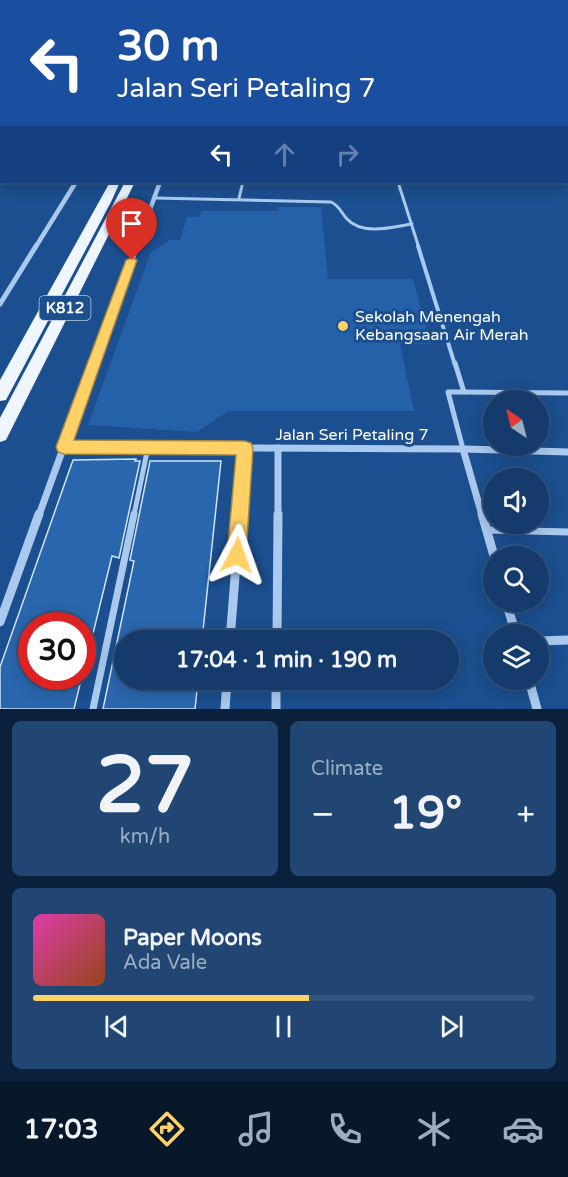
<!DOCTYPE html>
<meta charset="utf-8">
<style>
:root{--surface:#143b6b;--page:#214673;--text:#f1f3f6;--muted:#9dadc1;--line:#33557e;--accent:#ffd166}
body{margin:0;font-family:"Varela Round",sans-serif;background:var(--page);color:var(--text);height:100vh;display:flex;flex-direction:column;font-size:22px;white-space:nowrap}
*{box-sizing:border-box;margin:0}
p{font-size:20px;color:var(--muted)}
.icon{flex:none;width:33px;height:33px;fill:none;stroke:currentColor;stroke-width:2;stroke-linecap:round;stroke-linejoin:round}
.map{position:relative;height:709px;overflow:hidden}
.sheet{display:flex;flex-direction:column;gap:12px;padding:12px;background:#0b203b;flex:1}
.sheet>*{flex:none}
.hud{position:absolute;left:0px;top:0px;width:568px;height:183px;box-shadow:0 3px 15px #0003,0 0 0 2px var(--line);background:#1a4fa0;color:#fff;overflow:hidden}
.needle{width:39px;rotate:325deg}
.tools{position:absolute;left:483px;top:390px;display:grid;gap:12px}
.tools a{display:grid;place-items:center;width:66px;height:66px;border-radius:50%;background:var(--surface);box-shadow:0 3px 15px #0003,0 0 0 2px var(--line);font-size:30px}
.speed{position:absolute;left:18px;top:612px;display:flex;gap:12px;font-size:30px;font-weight:700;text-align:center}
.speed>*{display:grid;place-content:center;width:78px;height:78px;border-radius:50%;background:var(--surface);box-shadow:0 3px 15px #0003,0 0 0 2px var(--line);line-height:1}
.speed .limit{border:9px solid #d22;background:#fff;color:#111}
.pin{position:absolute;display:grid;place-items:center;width:51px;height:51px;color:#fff;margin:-62px -26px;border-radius:50% 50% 50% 0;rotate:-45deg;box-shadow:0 0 6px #0007}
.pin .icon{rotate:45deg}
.me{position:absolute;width:66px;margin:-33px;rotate:4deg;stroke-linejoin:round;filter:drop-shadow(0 0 4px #0008)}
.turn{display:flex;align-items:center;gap:21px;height:126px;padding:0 18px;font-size:27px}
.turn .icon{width:78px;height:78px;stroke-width:2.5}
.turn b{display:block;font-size:42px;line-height:51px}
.lanes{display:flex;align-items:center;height:57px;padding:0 18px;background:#0003;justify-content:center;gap:30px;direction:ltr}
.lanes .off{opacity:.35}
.big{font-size:45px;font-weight:700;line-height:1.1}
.sheet .widget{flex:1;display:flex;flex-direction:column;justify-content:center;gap:9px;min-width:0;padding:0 21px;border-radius:9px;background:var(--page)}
.sheet .dial{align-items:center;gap:0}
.dial b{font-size:78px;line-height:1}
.song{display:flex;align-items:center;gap:18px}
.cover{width:72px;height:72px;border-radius:9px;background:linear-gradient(135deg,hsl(320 70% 55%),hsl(20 70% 35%))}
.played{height:6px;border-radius:3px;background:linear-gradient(90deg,var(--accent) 55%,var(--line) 55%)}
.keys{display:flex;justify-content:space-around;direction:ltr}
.heat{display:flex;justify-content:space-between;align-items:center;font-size:33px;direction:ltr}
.sheet .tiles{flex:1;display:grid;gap:12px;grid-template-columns:1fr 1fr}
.widget:last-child{grid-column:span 2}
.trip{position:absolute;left:114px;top:630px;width:345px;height:60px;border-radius:30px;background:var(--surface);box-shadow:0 3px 15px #0003,0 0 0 2px var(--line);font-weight:700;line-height:60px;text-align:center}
.tabs{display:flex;height:96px;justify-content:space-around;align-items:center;background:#08182b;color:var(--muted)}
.tabs .icon{width:42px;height:42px}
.tabs .current{color:var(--accent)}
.tabs b{font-size:27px;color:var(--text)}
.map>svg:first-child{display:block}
.green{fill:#2461a8}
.building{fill:#2a66ad;stroke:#cfe3fa;stroke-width:1.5}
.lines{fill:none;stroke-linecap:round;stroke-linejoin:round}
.lane-far3{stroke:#a9c9ee;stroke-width:3}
.lane-far2{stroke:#a9c9ee;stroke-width:4}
.lane-far1{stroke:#a9c9ee;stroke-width:5}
.lane{stroke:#a9c9ee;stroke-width:7}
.street-far4{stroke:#a9c9ee;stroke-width:3}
.street-far3{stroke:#a9c9ee;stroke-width:4.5}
.street-far2{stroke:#a9c9ee;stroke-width:5}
.street-far1{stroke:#a9c9ee;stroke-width:7}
.street{stroke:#a9c9ee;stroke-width:9}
.primary{fill:#f0f6ff;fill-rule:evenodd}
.route{fill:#ffd166;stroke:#a68842;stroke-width:1.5}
.poi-dot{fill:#ffd166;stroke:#1b4f8f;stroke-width:2}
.labels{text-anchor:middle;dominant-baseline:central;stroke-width:6;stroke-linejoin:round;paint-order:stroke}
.shield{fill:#1b4f8f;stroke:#bbcadd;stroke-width:1.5}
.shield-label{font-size:15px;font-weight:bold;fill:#fff}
.poi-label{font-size:16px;fill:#fff;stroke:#1b4f8f;text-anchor:start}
.street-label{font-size:16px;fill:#fff;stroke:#1b4f8f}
</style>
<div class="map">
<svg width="568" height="709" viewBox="0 0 568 709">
<rect width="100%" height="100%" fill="#1b4f8f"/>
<path class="green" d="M 279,207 L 321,207 L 328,279 L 413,279 L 431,344 L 400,344 L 414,411 L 229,411 L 197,432 L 88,425 L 151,252 L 170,240 L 180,240 L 187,217 L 200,217 L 201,211 L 279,211 Z"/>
<g class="building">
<path d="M 136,459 L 135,461 L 140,461 L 119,558 L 112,556 L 88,654 L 82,653 L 82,626 L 32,626 L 32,676 L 82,676 L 74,709 L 0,709 L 0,667 L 73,460 Z"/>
<path d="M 150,461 L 221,461 L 202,640 L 124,640 L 124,680 L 198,680 L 195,709 L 103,709 L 134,561 L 130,560 Z"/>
</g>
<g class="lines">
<g class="lane-far3">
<path d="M 398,182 L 419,248"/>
<path d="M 154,198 L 331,202 C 340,206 341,213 347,219 C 363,236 393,227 412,224"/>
<path d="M 239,198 L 243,182"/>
</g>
<path class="lane-far2" d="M 418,246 L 455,365"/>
<g class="lane-far1">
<path d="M 455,363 L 464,392 L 448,392 L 463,449"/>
<path d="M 464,392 L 568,393"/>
<path d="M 134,515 L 148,447"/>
</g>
<g class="lane">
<path d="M 487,530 L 568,532"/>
<path d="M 93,709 L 134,514"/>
</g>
<path class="street-far4" d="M 0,130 L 2,128"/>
<g class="street-far3">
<path d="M 35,248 L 76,182"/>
<path d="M 136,248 L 160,182"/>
</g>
<g class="street-far2">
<path d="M 0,304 L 36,246"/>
<path d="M 94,365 L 137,246"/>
</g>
<g class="street-far1">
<path d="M 64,447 L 463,449 L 568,452"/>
<path d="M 463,449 L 482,515"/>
<path d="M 39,515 L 94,363"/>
<path d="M 240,515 L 245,448"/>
<path d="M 278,515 L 278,448"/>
</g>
<g class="street">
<path d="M 482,514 L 494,556"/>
<path d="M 506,602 L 516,634"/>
<path d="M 0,622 L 39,514"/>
<path d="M 230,640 L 240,514"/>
<path d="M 277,640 L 278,514"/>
<path d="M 538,641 L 568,640"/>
<path d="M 276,680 L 276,709"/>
<path d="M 529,680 L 537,709"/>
<path d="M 225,709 L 227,680"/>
</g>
<g class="primary">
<path d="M 110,182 L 120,182 L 111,202 L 6,400 L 0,401 L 0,380 Z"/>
<path d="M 125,182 L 135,182 L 6,440 L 0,442 L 0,418 Z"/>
</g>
</g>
<linearGradient id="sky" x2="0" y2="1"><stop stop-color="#0f2b4f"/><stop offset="0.46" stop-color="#39639b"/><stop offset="1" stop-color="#39639b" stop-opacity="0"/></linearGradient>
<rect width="568" height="186" fill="url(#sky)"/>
<path class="route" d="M 132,257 L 137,260 L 74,440 L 245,441 L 251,443 L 253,448 L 246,555 L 244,562 L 237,564 L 230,562 L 227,555 L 236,455 L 64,454 L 58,452 L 56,447 L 126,260 Z"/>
<circle class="poi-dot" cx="343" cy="326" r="6"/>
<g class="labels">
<rect class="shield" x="39.5" y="296" width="51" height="24" rx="4.5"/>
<g class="shield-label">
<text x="65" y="308">K812</text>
</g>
<g class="poi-label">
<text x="355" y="317">Sekolah Menengah<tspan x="355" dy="18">Kebangsaan Air Merah</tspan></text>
</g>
<g class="street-label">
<text x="352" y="435">Jalan Seri Petaling 7</text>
</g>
</g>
</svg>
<div class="tools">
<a><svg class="needle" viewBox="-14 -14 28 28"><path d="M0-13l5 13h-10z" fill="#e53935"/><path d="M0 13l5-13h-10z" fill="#9dadc1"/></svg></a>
<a><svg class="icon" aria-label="sound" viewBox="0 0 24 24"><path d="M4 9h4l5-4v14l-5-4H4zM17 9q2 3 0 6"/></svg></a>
<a><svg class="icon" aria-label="search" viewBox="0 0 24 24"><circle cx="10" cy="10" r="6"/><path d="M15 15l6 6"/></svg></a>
<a><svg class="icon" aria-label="layers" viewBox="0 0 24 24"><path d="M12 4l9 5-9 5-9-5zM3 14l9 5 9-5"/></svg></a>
</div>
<div class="speed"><div class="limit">30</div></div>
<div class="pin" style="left:132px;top:260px;background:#d93025"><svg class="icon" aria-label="arrive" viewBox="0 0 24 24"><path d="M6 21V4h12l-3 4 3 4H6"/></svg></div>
<svg class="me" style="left:237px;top:555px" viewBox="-20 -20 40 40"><path d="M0-17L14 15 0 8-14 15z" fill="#ffd166" stroke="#fff" stroke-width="4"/></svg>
<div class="trip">17:04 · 1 min · 190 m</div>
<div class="hud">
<div class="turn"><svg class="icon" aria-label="left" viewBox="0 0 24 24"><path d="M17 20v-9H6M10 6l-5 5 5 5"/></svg><div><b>30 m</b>Jalan Seri Petaling 7</div></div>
<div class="lanes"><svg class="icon" aria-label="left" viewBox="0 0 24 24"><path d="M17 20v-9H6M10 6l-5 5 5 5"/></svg><svg class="icon off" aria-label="ahead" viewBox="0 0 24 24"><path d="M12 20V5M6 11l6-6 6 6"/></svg><svg class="icon off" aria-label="right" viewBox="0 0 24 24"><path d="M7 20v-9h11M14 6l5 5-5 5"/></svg></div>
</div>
</div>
<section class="sheet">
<div class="tiles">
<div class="widget dial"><b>27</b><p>km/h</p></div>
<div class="widget"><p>Climate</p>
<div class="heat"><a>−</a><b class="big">19°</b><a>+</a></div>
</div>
<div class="widget">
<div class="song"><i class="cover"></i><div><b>Paper Moons</b><p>Ada Vale</p></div></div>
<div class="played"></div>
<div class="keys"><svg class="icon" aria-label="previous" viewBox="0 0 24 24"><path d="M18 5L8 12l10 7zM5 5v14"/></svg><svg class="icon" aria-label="pause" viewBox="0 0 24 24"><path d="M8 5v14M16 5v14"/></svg><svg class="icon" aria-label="next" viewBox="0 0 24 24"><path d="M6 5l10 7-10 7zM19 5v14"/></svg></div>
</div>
</div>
</section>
<nav class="tabs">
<b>17:03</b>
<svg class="icon current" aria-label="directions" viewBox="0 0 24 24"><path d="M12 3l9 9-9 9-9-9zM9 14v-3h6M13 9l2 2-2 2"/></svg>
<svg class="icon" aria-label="music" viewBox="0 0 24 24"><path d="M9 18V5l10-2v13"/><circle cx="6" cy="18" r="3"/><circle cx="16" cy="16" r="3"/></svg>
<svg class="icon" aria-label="phone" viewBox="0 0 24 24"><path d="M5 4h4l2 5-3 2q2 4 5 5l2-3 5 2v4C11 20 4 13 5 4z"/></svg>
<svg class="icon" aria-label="climate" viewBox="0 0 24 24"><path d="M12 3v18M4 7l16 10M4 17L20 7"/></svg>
<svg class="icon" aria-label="car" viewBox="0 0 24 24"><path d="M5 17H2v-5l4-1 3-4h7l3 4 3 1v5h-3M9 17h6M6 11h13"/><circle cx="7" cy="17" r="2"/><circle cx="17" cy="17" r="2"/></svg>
</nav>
